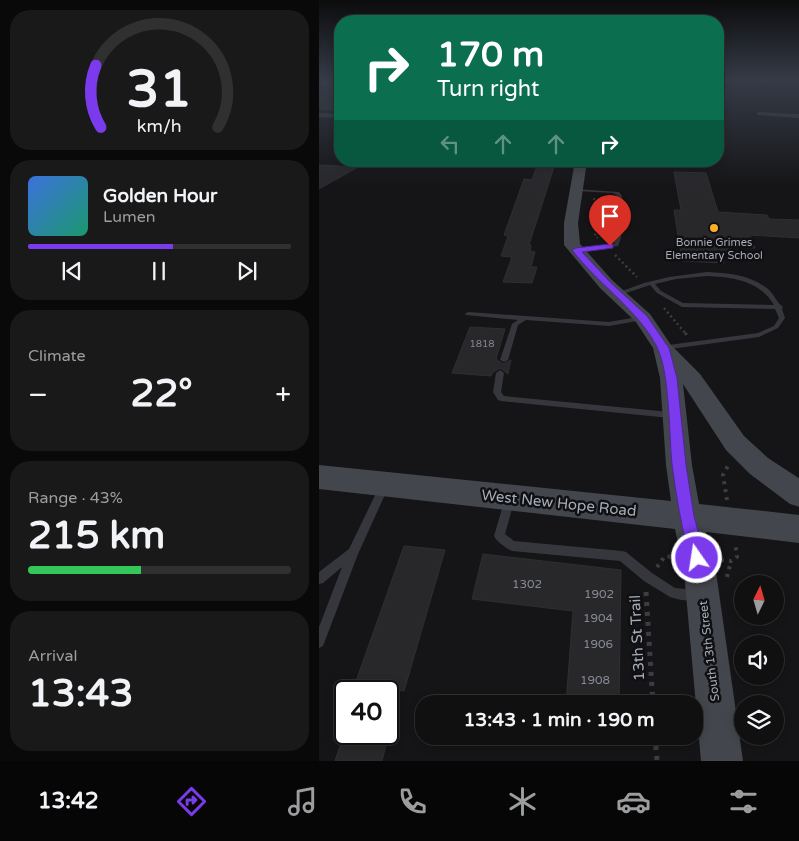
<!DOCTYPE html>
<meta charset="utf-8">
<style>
:root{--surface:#101011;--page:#19191a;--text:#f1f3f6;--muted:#9c9d9f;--line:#303031;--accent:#7c3aed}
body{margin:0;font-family:"Varela Round",sans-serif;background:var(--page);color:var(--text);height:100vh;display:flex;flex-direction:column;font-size:19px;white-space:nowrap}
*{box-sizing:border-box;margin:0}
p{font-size:16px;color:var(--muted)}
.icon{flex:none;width:28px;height:28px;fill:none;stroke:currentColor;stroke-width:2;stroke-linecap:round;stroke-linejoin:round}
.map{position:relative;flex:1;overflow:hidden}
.drawer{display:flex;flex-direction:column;gap:10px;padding:10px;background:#090909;width:319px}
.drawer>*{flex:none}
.top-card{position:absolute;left:15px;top:15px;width:390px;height:152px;border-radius:20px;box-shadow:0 2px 8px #0003,0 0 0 1px var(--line);background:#0b6e4f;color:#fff;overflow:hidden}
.needle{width:32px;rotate:5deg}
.fabs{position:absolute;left:415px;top:575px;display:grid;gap:10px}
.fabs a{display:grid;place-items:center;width:50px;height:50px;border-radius:50%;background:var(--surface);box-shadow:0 2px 8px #0003,0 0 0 1px var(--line);font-size:25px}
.speed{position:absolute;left:15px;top:680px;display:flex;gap:10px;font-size:25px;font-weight:700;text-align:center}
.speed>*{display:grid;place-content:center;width:65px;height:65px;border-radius:50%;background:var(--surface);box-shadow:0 2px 8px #0003,0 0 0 1px var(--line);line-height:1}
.speed .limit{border:2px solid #111;border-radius:8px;background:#fff;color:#111}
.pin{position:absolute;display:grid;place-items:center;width:42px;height:42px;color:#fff;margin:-51px -21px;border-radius:50% 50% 50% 0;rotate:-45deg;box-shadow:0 0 5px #0007}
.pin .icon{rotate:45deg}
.me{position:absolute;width:55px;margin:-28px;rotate:347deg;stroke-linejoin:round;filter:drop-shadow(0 0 4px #0008)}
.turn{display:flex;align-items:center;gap:18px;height:105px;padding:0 20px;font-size:22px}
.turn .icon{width:65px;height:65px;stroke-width:2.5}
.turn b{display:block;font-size:35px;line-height:42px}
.lanes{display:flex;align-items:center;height:48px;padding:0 20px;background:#0003;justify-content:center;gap:25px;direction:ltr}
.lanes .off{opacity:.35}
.big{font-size:38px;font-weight:800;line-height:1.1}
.drawer .card{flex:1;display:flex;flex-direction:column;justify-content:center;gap:8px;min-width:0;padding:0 18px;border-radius:20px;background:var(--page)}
.drawer .dial{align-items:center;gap:0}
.dial svg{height:130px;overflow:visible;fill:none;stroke:var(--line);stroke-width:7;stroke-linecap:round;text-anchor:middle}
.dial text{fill:var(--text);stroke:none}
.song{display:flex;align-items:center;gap:15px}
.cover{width:60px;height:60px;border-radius:8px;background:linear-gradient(135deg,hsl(220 70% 55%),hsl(160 70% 35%))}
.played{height:5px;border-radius:2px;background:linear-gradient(90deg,var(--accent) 55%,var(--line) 55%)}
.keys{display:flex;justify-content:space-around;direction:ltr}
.heat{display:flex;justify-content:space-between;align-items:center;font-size:28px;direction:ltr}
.charge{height:8px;border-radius:4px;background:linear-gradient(90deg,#34c759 43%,var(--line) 0)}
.trip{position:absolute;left:96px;top:695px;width:288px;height:50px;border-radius:20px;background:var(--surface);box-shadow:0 2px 8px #0003,0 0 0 1px var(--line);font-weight:800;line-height:50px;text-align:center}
.menu{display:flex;height:80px;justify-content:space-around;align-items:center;background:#060607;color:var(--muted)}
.menu .icon{width:35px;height:35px}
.menu .on{color:var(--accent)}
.menu b{font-size:22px;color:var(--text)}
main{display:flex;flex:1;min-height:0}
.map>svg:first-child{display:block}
.building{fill:#28282b;stroke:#2f2f33}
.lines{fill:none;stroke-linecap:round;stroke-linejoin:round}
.path-far4{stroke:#3c3e43;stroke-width:2;stroke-dasharray:2 2.5;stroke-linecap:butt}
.path-far3{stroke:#3c3e43;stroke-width:2.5;stroke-dasharray:2 3;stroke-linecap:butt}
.path-far2{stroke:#3c3e43;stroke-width:3;stroke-dasharray:2.5 4;stroke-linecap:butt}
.path-far1{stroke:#3c3e43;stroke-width:4;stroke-dasharray:3 5;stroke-linecap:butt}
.path{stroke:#3c3e43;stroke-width:5;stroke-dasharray:4 6;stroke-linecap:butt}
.lane{fill:#36373c;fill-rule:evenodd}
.street{fill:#36373c;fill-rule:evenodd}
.secondary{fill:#43464c;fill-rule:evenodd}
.route{fill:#7c3aed;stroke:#51269a}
.poi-dot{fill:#fdb027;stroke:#101012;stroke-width:2}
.labels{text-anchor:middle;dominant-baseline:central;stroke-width:5;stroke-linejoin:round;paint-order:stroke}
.number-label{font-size:10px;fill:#868a94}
.far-poi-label{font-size:11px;fill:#a6acb8;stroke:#101012}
.near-number-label{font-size:12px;fill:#868a94}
.street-label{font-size:12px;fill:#a6acb8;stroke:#101012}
.near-street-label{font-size:15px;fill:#a6acb8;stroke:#101012}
</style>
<main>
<section class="drawer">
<div class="card dial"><svg viewBox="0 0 100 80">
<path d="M14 69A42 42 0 1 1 86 69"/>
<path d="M14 69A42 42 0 0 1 11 31" stroke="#7c3aed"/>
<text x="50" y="56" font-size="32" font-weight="700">31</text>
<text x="50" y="72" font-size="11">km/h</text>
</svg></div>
<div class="card">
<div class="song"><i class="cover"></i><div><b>Golden Hour</b><p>Lumen</p></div></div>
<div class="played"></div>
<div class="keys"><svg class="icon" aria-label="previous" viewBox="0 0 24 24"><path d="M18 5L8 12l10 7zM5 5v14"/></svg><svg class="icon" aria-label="pause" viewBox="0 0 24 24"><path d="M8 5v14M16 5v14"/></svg><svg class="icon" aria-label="next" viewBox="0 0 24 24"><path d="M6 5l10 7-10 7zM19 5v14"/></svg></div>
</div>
<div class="card"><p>Climate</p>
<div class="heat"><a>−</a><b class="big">22°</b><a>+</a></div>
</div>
<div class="card"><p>Range · 43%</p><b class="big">215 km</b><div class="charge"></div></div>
<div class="card"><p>Arrival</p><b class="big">13:43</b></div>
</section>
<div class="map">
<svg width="481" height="761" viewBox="0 0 481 761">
<rect width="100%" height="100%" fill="#151517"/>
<g class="building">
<path d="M 3,88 L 21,89 L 21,110 L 0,109 L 0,89 Z"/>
<path d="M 0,165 L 39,167 L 0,189 Z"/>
<path d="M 218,166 L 235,167 L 210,245 L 212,245 L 211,251 L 216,252 L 212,267 L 218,267 L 213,283 L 184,282 L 193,257 L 182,256 L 189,236 L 185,235 L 205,179 L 213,180 Z"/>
<path d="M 355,172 L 387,173 L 399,212 L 448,215 L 450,219 L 481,220 L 481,238 L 431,235 L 436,248 L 412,247 L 413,252 L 402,251 L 405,263 L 363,261 L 355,210 L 362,210 Z"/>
<path d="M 151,327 L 186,329 L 177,359 L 184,364 L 192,360 L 189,374 L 181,368 L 173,373 L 172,376 L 133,373 Z"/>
<path d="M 85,546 L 126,550 L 85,691 L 36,684 Z"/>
<path d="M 164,554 L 302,570 L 300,704 L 247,704 L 254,611 L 153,599 Z"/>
<path d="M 25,734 L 70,734 L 63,761 L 16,761 Z"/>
</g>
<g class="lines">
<path class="path-far4" d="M 275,198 L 278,217 L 276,236 L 279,238"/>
<g class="path-far3">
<path d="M 296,255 L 318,277"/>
<path d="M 345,308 L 367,334"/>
</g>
<path class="path-far2" d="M 366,333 L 368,335"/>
<g class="path-far1">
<path d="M 408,500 L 404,475 L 410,464"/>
<path d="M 402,560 L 412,561 L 418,557 L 416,543"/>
<path d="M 338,567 L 346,556 L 354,557"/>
<path d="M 408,577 L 412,561"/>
</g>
<g class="path">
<path d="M 327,592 L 334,704"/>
<path d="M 336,736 L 338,761"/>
</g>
<g class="lane">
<path d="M 256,189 L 300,192 L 303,196 L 302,238 L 299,246 L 255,251 L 255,249 L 257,248 L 295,244 L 296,238 L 299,197 L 296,194 L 293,193 L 258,191 L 256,190 Z"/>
<path d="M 388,272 C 409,273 432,275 449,289 C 455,294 458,303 464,307 L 463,309 L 466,318 L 459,328 L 440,337 L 344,350 L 342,350 L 341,348 L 342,346 L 439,333 L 455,326 L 460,318 L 456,309 L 363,307 L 338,293 L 331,285 L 298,296 L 295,294 L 325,283 L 350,277 ZM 388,276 C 414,277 441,281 455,305 L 364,303 L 342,291 L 336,284 L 357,279 Z"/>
<path d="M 149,312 L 290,322 L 324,316 L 327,318 L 324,320 L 290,326 L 207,320 L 199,325 L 189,360 L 185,362 L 181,360 L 193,324 L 199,320 L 147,315 L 146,314 Z"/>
<path d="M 181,370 L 185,373 L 182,392 L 185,396 L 351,412 L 354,413 L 355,415 L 354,417 L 351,418 L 182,401 L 179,400 L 174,392 L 177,373 Z"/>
<path d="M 64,484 L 67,485 L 69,488 L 39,554 L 4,646 L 0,648 L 0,627 L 23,567 L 4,583 L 0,584 L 0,572 L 30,549 L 61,485 Z"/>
<path d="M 190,498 L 193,499 L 195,502 L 186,534 L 195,541 L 303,551 L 307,552 L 333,573 L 356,588 L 377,590 L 381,591 L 382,595 L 381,599 C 373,602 359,600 351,597 L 325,581 L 301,561 L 193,551 C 187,548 178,542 175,536 L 185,502 L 187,499 Z"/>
</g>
<g class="street">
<path d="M 0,82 L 21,83 L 21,87 L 0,86 Z"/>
<path d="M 440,112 L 481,114 L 481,118 L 438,115 L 438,113 Z"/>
<path d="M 0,113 L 21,114 L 21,118 L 0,117 Z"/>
</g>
<path class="secondary" d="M 256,161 L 268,161 L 259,223 L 261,244 L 293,280 L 331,314 L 352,345 L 381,374 L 425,436 L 449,458 L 481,479 L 481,507 L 471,504 L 431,474 L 407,450 L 364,384 L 373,465 L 380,504 L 481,515 L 481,543 L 387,532 L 397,572 L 424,761 L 382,761 L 365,572 L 356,529 L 0,489 L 0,465 L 352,501 L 347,465 L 341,378 L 334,348 L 317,322 L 281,288 L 245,245 L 245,223 Z"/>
</g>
<linearGradient id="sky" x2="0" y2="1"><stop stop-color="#0c0c0d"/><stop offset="0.43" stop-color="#353b47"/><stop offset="1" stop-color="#353b47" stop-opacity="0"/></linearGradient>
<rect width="481" height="186" fill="url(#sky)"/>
<path class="route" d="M 291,244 L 294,244 L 294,248 L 263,252 L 291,282 L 328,316 L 350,348 L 358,378 L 367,465 L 375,516 L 386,558 L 383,564 L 378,566 L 372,564 L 370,558 C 363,527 357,496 353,464 C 350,434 351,373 338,347 C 320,311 278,283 253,250 L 257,248 Z"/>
<circle class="poi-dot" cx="395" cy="228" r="5"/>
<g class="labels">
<g class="number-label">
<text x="163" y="344">1818</text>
</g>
<g class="far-poi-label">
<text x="395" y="242">Bonnie Grimes<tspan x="395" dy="13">Elementary School</tspan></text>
</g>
<g class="near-number-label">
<text x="208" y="584">1302</text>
<text x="280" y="594">1902</text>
<text x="279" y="618">1904</text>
<text x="279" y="644">1906</text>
<text x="276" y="680">1908</text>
</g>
<g class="street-label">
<text transform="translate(390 651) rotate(-97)">South 13th Street</text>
</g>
<g class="near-street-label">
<text transform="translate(240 503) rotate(6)">West New Hope Road</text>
<text transform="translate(318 638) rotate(-93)">13th St Trail</text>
</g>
</g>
</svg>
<div class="fabs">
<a><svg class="needle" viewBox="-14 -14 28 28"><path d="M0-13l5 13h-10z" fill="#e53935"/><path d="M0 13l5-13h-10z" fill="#9c9d9f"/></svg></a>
<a><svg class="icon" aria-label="sound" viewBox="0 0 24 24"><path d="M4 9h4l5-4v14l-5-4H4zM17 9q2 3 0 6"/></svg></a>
<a><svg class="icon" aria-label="layers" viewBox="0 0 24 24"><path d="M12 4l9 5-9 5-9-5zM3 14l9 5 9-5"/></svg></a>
</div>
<div class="speed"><div class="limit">40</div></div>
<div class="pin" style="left:291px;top:246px;background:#d93025"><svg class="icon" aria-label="arrive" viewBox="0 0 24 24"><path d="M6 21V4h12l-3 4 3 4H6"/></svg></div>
<svg class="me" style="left:378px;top:558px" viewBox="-20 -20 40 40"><circle r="17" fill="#7c3aed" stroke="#fff" stroke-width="3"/><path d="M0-11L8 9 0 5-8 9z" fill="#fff"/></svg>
<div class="trip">13:43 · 1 min · 190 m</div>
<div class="top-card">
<div class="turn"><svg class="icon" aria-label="right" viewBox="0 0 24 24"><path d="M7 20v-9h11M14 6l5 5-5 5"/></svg><div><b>170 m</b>Turn right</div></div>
<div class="lanes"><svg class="icon off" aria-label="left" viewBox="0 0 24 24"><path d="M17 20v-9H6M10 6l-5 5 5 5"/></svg><svg class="icon off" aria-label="ahead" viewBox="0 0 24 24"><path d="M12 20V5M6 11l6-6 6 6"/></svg><svg class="icon off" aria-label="ahead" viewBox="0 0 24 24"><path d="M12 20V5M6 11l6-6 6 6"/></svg><svg class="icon" aria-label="right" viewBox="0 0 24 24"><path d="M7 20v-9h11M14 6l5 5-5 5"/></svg></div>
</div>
</div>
</main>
<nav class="menu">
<b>13:42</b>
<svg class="icon on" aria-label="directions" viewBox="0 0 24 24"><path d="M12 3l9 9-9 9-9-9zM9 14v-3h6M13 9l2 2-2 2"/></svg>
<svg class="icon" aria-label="music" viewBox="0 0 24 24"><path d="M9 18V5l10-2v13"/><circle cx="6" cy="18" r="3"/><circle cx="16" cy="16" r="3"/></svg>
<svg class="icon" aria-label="phone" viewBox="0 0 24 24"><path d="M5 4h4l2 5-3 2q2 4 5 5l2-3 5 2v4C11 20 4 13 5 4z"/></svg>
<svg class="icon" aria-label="climate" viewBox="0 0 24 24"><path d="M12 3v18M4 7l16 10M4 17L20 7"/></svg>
<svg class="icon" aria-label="car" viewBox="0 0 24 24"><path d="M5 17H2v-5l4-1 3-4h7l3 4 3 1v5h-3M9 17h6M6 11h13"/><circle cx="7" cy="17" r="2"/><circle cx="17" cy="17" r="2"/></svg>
<svg class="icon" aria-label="filters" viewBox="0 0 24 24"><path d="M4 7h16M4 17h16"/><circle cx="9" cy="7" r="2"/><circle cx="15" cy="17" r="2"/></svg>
</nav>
